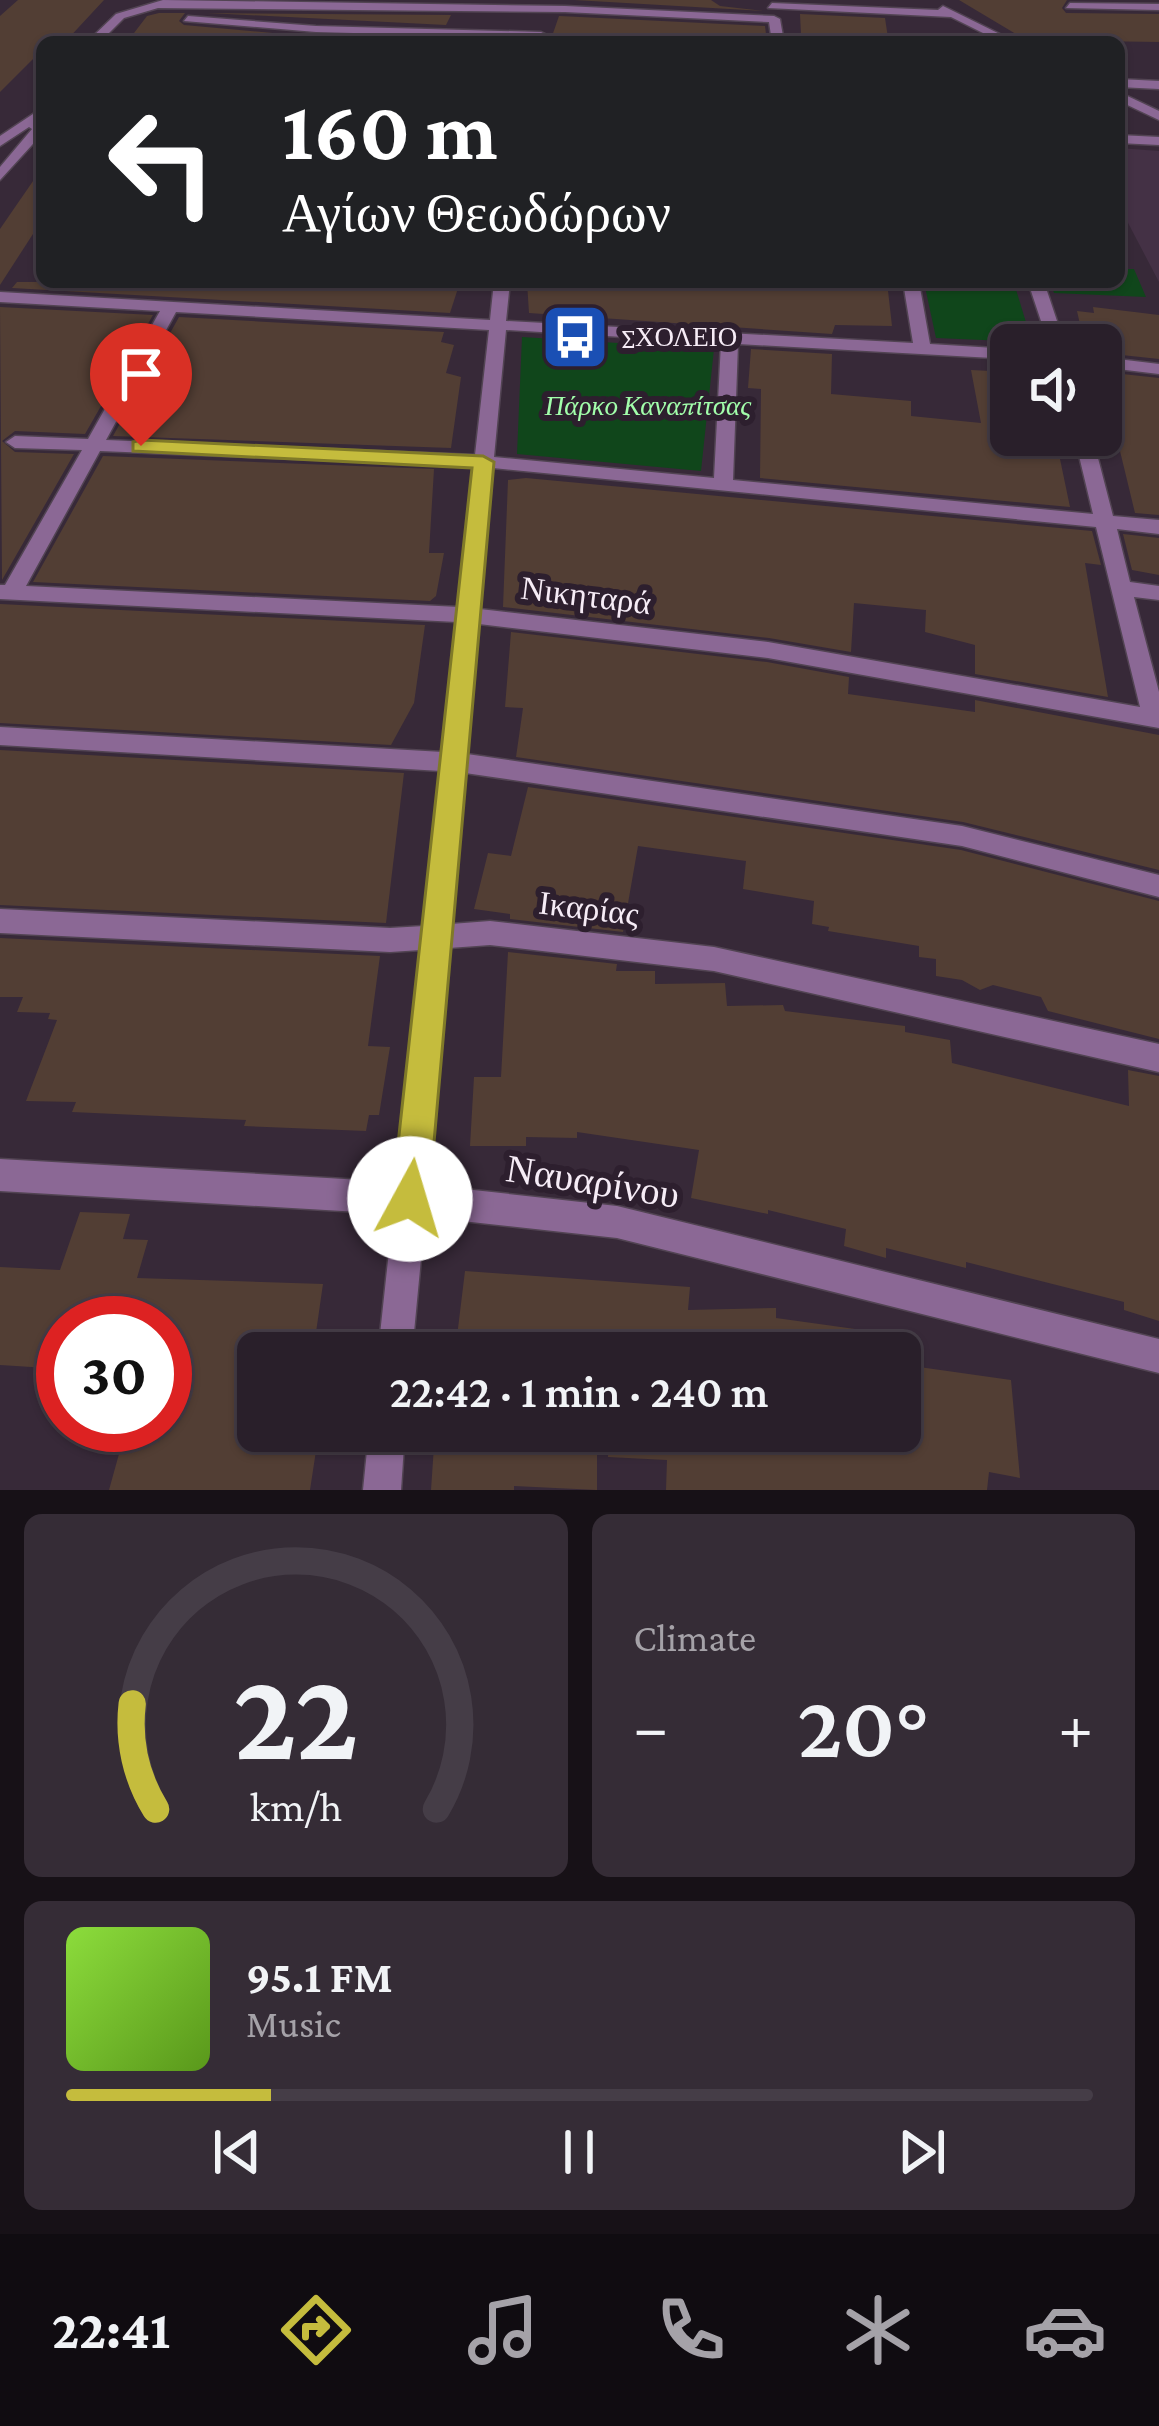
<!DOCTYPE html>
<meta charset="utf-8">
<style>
:root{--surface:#291f2a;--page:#352c36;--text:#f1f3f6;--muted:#a5a2a8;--line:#453d47;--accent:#c5bc3d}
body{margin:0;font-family:"Crimson Pro",serif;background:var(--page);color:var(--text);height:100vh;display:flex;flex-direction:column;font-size:45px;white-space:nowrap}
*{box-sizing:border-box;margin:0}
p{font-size:39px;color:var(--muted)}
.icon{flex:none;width:66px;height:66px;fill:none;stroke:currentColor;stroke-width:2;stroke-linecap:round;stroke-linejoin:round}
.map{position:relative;height:1490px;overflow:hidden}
.panel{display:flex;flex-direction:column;gap:24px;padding:24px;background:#171117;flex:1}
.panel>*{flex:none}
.hud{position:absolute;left:36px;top:36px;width:1089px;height:252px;border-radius:18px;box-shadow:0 3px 9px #0004,0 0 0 3px var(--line);background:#202124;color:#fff;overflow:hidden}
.tools{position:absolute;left:990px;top:324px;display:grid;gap:24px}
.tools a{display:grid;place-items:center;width:132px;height:132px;border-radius:18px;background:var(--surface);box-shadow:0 3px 9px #0004,0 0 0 3px var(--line);font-size:60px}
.speed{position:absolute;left:36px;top:1296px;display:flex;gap:24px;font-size:60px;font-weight:700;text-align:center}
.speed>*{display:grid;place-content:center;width:156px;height:156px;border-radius:50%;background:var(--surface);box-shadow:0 3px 9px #0004,0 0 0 3px var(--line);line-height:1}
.speed .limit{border:18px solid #d22;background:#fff;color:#111}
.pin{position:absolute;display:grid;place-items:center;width:102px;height:102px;color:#fff;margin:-123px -51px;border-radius:50% 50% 50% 0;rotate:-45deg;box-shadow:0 0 12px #0007}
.pin .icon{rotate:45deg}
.me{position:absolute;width:132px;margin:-66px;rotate:6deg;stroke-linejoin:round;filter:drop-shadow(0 0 9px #0008)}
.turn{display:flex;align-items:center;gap:42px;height:252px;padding:0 48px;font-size:54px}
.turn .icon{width:156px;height:156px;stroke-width:2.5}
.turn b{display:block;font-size:84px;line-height:102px}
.big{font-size:90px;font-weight:600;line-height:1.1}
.panel .widget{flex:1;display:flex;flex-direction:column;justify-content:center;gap:18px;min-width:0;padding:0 42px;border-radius:18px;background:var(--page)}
.panel .dial{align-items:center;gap:0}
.dial svg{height:312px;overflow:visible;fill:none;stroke:var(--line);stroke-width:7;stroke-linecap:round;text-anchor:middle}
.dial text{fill:var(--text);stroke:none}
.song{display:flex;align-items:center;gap:36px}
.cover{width:144px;height:144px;border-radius:18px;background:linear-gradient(135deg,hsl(90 70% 55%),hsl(90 70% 35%))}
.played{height:12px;border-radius:6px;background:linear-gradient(90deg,var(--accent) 20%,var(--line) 20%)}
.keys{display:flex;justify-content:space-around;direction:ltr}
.heat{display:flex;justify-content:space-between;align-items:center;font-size:66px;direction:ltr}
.panel .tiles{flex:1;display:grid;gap:24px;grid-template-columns:1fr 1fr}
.widget:last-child{grid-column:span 2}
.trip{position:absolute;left:237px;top:1332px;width:684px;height:120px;border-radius:18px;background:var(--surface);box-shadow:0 3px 9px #0004,0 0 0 3px var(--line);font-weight:600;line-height:120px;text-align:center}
.tabs{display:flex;height:192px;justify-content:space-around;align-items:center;background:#100c11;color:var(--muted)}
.tabs .icon{width:84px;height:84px}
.tabs .active{color:var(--accent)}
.tabs b{font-size:54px;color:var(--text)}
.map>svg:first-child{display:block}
.built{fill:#443145}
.green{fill:#10461b}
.building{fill:#523e34}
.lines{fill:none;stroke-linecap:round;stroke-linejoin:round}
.street-casing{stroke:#524453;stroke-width:3}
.street{fill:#8b6895;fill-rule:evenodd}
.route{fill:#c5bc3d;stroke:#807a28;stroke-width:3}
.labels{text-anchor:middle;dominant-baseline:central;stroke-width:12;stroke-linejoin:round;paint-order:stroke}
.far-poi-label{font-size:27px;fill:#f6ecf6;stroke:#2d1f2e;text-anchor:start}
.far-park-label{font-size:27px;font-style:italic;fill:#a2feab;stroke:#2d1f2e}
.street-label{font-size:33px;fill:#f6ecf6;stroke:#2d1f2e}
.near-street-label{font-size:39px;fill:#f6ecf6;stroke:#2d1f2e}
</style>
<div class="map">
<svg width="1159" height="1490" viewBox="0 0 1159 1490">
<rect width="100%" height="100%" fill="#372938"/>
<path class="built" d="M 1119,148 L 1159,151 L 1159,282 L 1126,219 L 1119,219 Z"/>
<g class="green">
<path d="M 1119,269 L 1134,269 L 1146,297 L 1054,293 L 1050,282 L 1119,282 Z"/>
<path d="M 924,282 L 1014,283 L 1032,342 L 936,338 Z"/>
<path d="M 522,337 L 714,349 L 701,471 L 517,454 Z"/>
</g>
<g class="building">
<path d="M 18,0 L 104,0 L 65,42 L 42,42 L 42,50 L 0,92 L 0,16 Z"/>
<path d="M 574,0 L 711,0 L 720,6 L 765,11 Z"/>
<path d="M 959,0 L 1067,0 L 1062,8 L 1066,13 L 1159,14 L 1159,42 L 1026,40 Z"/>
<path d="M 159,13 L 185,13 L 179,21 L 184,25 L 316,37 L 439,40 L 274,42 L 134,33 L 147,16 Z"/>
<path d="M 207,13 L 451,15 L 446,25 Z"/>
<path d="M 800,14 L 885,18 L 888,38 L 801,34 Z"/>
<path d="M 559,16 L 765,26 L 767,42 L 550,42 Z"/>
<path d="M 42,168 L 42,220 L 0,285 L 0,229 Z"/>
<path d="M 17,282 L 460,282 L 450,313 L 12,288 Z"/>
<path d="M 527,282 L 737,289 L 737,282 L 887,282 L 892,326 L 835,325 L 832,334 L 529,313 Z"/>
<path d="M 0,307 L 153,315 L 85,434 L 15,431 L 2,441 L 15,452 L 74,454 L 2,580 Z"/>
<path d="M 1093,307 L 1159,315 L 1159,359 L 1103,353 L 1103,344 L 1084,342 L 1077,311 L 1094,313 Z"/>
<path d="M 179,317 L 444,332 L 441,342 L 454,345 L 446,373 L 461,377 L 451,448 L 113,436 Z"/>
<path d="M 751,349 L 832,354 L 831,394 L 911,401 L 911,416 L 981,423 L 971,370 L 1011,372 L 1011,435 L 1055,435 L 1070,507 L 760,478 L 761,389 L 748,388 Z"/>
<path d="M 1104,372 L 1159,378 L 1159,515 L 1135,513 L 1113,422 L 1106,413 Z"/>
<path d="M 103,456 L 434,469 L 429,553 L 444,553 L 436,596 L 430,601 L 33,582 Z"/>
<path d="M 526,478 L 1092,531 L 1101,565 L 1085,563 L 1108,697 L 975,674 L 975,645 L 925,632 L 926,610 L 854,603 L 851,652 L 769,638 L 503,607 L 508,480 Z"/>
<path d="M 1123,534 L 1159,538 L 1159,575 L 1132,570 Z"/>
<path d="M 0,604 L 425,625 L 414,703 L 391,745 L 0,723 Z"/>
<path d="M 511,632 L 767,662 L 849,677 L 848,694 L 975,712 L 975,700 L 1159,735 L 1159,870 L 963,822 L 516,757 L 523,708 L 505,707 Z"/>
<path d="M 0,750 L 404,773 L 386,923 L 0,905 Z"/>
<path d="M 528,787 L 961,850 L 1159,901 L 1159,1039 L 1048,1011 L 1041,997 L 993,985 L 980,990 L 962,980 L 936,976 L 936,959 L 919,957 L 919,946 L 828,931 L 829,927 L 812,924 L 814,901 L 743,889 L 746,861 L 638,846 L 623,932 L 510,919 L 510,914 L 474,909 L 488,853 L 511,856 Z"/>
<path d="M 0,938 L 380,956 L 368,1046 L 390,1047 L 379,1115 L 369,1115 L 366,1131 L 244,1126 L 246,1120 L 72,1112 L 76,1102 L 26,1101 L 57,1020 L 48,1019 L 50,1013 L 17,1012 L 23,997 L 0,997 Z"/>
<path d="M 508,952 L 617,964 L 616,971 L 655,971 L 655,984 L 725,983 L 727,1006 L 783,1005 L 785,1011 L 905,1026 L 905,1032 L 950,1040 L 952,1063 L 1129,1106 L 1128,1070 L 1159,1076 L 1159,1321 L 1124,1310 L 1124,1302 L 966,1262 L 966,1268 L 886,1248 L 886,1258 L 844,1246 L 846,1229 L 768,1210 L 768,1214 L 691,1198 L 699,1150 L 577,1132 L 577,1138 L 526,1137 L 526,1146 L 470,1146 L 474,1077 L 501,1077 Z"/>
<path d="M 80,1212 L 130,1214 L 123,1239 L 148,1240 L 137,1278 L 323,1284 L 313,1353 L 258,1353 L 258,1431 L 319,1431 L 310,1490 L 109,1490 L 127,1425 L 165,1425 L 165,1323 L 63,1323 L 63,1369 L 0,1365 L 0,1267 L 60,1270 Z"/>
<path d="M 465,1271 L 690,1287 L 688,1310 L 776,1308 L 776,1318 L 891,1334 L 890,1353 L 455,1353 Z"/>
<path d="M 905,1365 L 1011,1380 L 1020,1478 L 989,1472 L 987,1490 L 666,1490 L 667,1460 L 608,1457 L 609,1431 L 901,1431 Z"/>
<path d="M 435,1431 L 597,1431 L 597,1490 L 514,1486 L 514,1490 L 431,1490 Z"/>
</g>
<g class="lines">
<defs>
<g id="street">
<path d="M 163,0 L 565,6 L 774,16 L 780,19 L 784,42 L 772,42 L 769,22 L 565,12 L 158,8 L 124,18 L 100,42 L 87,42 L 116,14 Z"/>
<path d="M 772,3 L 938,10 L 943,6 L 1016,42 L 1001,42 L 951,17 L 768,8 Z"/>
<path d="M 1070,3 L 1159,4 L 1159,10 L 1066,8 Z"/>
<path d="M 188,16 L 316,26 L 541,32 L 547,35 L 541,38 L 316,32 L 184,21 Z"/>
<path d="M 1119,79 L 1159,81 L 1159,89 L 1119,87 Z"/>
<path d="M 1119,92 L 1159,111 L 1159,120 L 1119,101 Z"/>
<path d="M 42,108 L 38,120 L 42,134 L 0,180 L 0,167 L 32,129 L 29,127 L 0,146 L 0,136 Z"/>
<path d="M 1119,135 L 1159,137 L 1159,145 L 1119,143 Z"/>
<path d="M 494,282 L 510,282 L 506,321 L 913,343 L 903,282 L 919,282 L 930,344 L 1011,349 L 1011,359 L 738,344 L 733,480 L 1093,514 L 1074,435 L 1092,435 L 1113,516 L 1159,520 L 1159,534 L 1117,529 L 1130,582 L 1159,586 L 1159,600 L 1134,597 L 1159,692 L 1159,728 L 768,658 L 479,624 L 467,754 L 962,826 L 1159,875 L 1159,897 L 962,846 L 465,773 L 451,924 L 490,921 L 714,947 L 1159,1044 L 1159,1072 L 714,971 L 490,945 L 449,948 L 428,1185 L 617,1206 L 1159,1339 L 1159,1373 L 617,1238 L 425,1217 L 412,1353 L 378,1353 L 393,1214 L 0,1191 L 0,1159 L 396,1182 L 421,950 L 390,952 L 0,933 L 0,909 L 390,928 L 424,926 L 441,771 L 0,745 L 0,727 L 443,752 L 457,622 L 0,599 L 0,585 L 5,585 L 82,450 L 15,448 L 6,442 L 15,436 L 88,439 L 160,311 L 0,302 L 0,292 L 490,320 ZM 176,312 L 489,330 L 475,455 L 106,440 ZM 506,330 L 721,343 L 714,478 L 494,457 ZM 100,451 L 474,466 L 459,607 L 26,586 ZM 493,468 L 1096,527 L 1140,707 L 768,642 L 480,609 Z"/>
<path d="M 1028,282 L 1044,282 L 1065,345 L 1049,345 Z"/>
<path d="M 1101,357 L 1159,364 L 1159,374 L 1101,367 Z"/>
<path d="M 369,1431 L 405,1431 L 401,1490 L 363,1490 Z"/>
</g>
</defs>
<use href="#street" class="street-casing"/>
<use href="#street" class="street"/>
</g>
<path class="route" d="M 141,440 L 483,456 L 494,462 L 429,1199 L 423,1212 L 410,1217 L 398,1212 L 392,1199 L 472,468 L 133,451 L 133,442 Z"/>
<defs>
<symbol id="bus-square" viewBox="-11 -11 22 22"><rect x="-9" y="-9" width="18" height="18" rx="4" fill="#1a4fb4" stroke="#2d1f2e"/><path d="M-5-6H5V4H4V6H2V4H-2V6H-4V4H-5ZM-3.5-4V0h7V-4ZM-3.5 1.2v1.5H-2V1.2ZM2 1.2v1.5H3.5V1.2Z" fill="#fff"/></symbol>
</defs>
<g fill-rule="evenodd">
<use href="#bus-square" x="537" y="299" width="76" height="76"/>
</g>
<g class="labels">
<g class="far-poi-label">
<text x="622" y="337">ΣΧΟΛΕΙΟ</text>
</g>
<g class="far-park-label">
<text x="648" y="406">Πάρκο Καναπίτσας</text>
</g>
<g class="street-label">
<text transform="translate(586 595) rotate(7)">Νικηταρά</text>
<text transform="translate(589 908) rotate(7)">Ικαρίας</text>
</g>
<g class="near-street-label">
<text transform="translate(593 1181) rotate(9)">Ναυαρίνου</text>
</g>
</g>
</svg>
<div class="tools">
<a><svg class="icon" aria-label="sound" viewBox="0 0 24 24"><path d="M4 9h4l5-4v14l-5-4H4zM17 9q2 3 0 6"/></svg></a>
</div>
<div class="speed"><div class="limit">30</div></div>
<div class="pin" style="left:141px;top:446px;background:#d93025"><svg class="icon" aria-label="arrive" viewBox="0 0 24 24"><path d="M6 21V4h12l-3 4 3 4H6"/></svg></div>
<svg class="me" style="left:410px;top:1199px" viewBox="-20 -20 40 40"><circle r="19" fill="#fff"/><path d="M0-13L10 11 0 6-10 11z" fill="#c5bc3d"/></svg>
<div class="trip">22:42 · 1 min · 240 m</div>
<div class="hud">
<div class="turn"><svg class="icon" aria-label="left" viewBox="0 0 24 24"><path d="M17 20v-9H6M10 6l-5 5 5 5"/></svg><div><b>160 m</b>Αγίων Θεωδώρων</div></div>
</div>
</div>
<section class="panel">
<div class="tiles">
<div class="widget dial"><svg viewBox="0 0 100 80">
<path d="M14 69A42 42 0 1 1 86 69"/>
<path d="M14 69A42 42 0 0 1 8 42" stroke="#c5bc3d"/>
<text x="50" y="56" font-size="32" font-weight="700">22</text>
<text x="50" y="72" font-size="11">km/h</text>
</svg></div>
<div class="widget"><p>Climate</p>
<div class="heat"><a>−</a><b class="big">20°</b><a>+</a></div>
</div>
<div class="widget">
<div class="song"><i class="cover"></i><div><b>95.1 FM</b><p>Music</p></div></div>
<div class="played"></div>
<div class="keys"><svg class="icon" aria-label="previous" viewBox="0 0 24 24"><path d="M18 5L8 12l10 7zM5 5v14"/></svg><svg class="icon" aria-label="pause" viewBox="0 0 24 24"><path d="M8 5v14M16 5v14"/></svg><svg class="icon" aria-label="next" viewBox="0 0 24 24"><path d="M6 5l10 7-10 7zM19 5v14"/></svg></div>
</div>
</div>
</section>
<nav class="tabs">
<b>22:41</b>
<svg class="icon active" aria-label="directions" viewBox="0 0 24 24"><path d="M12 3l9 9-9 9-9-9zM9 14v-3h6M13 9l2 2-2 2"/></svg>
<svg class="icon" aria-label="music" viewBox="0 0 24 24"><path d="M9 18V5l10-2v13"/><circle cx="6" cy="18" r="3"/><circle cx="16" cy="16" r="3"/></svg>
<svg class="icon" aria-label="phone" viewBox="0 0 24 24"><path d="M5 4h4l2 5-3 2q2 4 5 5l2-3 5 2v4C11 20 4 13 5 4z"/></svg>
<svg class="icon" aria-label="climate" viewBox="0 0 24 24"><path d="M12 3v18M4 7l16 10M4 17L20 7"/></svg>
<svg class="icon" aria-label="car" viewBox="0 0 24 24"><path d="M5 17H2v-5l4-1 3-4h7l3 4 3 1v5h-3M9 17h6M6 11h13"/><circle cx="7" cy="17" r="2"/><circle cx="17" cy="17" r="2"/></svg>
</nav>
